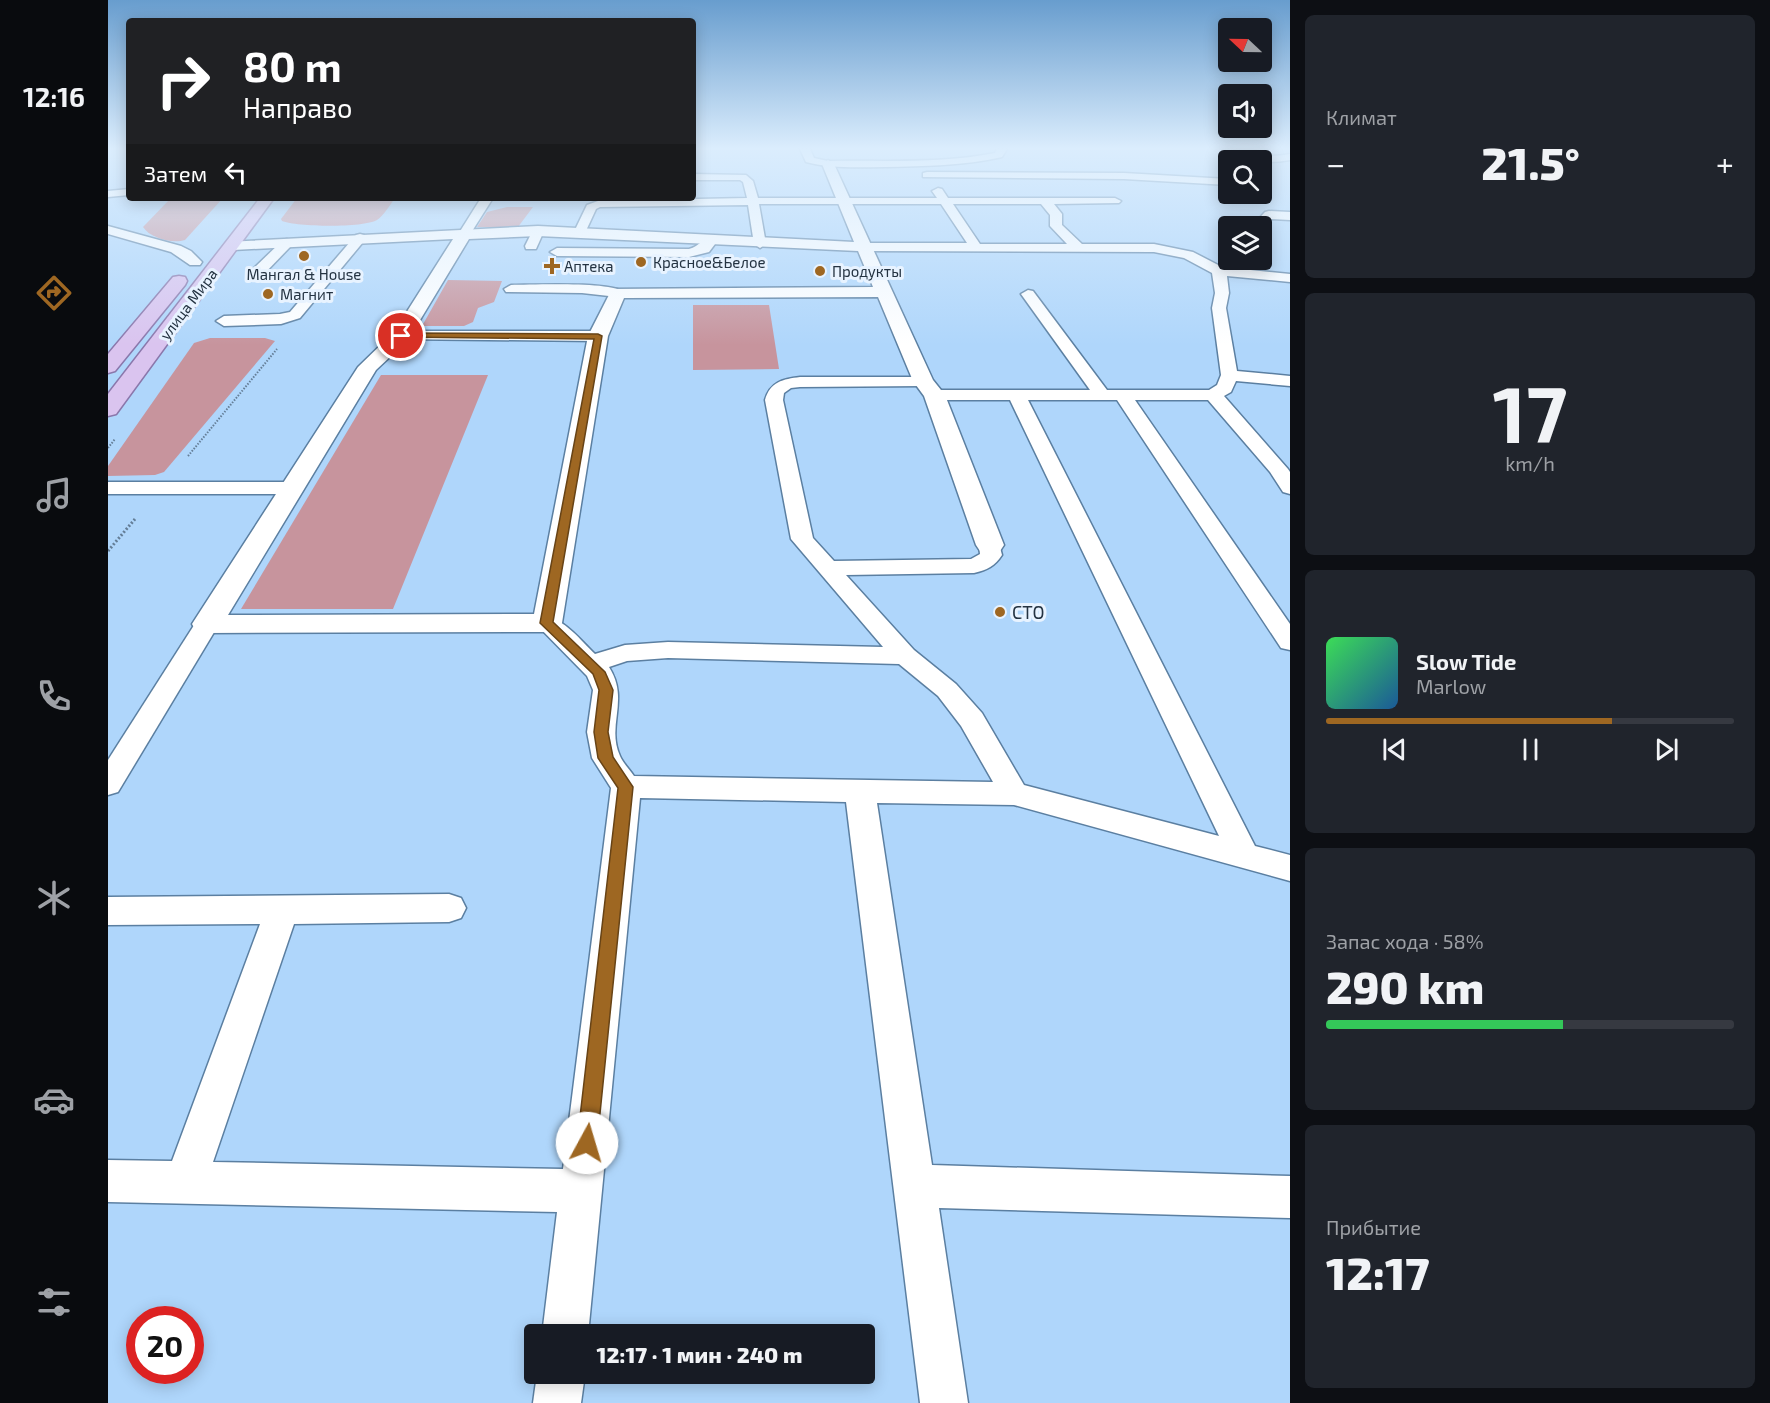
<!DOCTYPE html>
<html lang="ru">
<meta charset="utf-8">
<style>
:root{--surface:#171b24;--page:#20242c;--text:#f1f3f6;--muted:#9ea1a6;--line:#363941;--accent:#9e6722}
body{margin:0;font-family:"Exo 2",sans-serif;background:var(--page);color:var(--text);height:100vh;display:flex;flex-direction:column;font-size:22px;white-space:nowrap}
*{box-sizing:border-box;margin:0}
p{font-size:20px;color:var(--muted)}
.icon{flex:none;width:33px;height:33px;fill:none;stroke:currentColor;stroke-width:2;stroke-linecap:round;stroke-linejoin:round}
.map{position:relative;flex:1;overflow:hidden}
.details{display:flex;flex-direction:column;gap:15px;padding:15px;background:#0d0f14;width:480px}
.details>*{flex:none}
.hud{position:absolute;left:18px;top:18px;width:570px;height:183px;border-radius:6px;box-shadow:0 3px 15px #0003;background:#202124;color:#fff;overflow:hidden}
.needle{width:39px;rotate:292deg}
.buttons{position:absolute;left:1110px;top:18px;display:grid;gap:12px}
.buttons a{display:grid;place-items:center;width:54px;height:54px;border-radius:6px;background:var(--surface);box-shadow:0 3px 15px #0003;font-size:30px}
.speed{position:absolute;left:18px;top:1306px;display:flex;gap:12px;font-size:30px;font-weight:700;text-align:center}
.speed>*{display:grid;place-content:center;width:78px;height:78px;border-radius:50%;background:var(--surface);box-shadow:0 3px 15px #0003;line-height:1}
.speed .limit{border:9px solid #d22;background:#fff;color:#111}
.pin{position:absolute;display:grid;place-items:center;width:51px;height:51px;color:#fff;margin:-26px;border:3px solid #fff;border-radius:50%;box-shadow:0 2px 6px #0007}
.me{position:absolute;width:66px;margin:-33px;rotate:6deg;stroke-linejoin:round;filter:drop-shadow(0 0 4px #0008)}
.turn{display:flex;align-items:center;gap:21px;height:126px;padding:0 18px;font-size:27px}
.turn .icon{width:78px;height:78px;stroke-width:2.5}
.turn b{display:block;font-size:42px;line-height:51px}
.then{display:flex;align-items:center;height:57px;padding:0 18px;background:#0003;gap:12px;font-size:22px}
.big{font-size:45px;font-weight:800;line-height:1.1}
.details .tile{flex:1;display:flex;flex-direction:column;justify-content:center;gap:9px;min-width:0;padding:0 21px;border-radius:9px;background:var(--page)}
.details .dial{align-items:center;gap:0}
.dial b{font-size:78px;line-height:1}
.song{display:flex;align-items:center;gap:18px}
.cover{width:72px;height:72px;border-radius:9px;background:linear-gradient(135deg,hsl(130 70% 55%),hsl(210 70% 35%))}
.played{height:6px;border-radius:3px;background:linear-gradient(90deg,var(--accent) 70%,var(--line) 70%)}
.keys{display:flex;justify-content:space-around;direction:ltr}
.heat{display:flex;justify-content:space-between;align-items:center;font-size:33px;direction:ltr}
.charge{height:9px;border-radius:4px;background:linear-gradient(90deg,#34c759 58%,var(--line) 0)}
.trip{position:absolute;left:416px;top:1324px;width:351px;height:60px;border-radius:6px;background:var(--surface);box-shadow:0 3px 15px #0003;font-weight:800;line-height:60px;text-align:center}
main{display:flex;flex:1;min-height:0}
.menu{display:flex;flex-direction:column;width:108px;justify-content:space-around;align-items:center;background:#090b0e;color:var(--muted)}
.menu .icon{width:42px;height:42px}
.menu .current{color:var(--accent)}
.menu b{font-size:27px;color:var(--text)}
.map>svg:first-child{display:block}
.green{fill:#c7949d}
.lines{fill:none;stroke-linecap:round;stroke-linejoin:round}
.lane-casing{stroke:#5b7fa1;stroke-width:3}
.street-casing{stroke:#5b7fa1;stroke-width:3}
.primary-casing{stroke:#8a77ab;stroke-width:3}
.path-far1{stroke:#647e97;stroke-width:2;stroke-dasharray:1.5 1.5;stroke-linecap:butt}
.path{stroke:#647e97;stroke-width:3;stroke-dasharray:2 2;stroke-linecap:butt}
.lane{fill:#fff;fill-rule:evenodd}
.street{fill:#fff;fill-rule:evenodd}
.primary{fill:#dac4ef;fill-rule:evenodd}
.route{fill:#9e6722;stroke:#674316;stroke-width:1.5}
.poi-dot{fill:#9e6722;stroke:#e8f3ff;stroke-width:2}
.labels{text-anchor:middle;dominant-baseline:central;stroke-width:6;stroke-linejoin:round;paint-order:stroke}
.far-poi-label{font-size:15px;fill:#243342;stroke:#e8f3ff;text-anchor:start}
.far-street-label{font-size:15px;fill:#243342;stroke:#e8f3ff}
.poi-label{font-size:18px;fill:#243342;stroke:#e8f3ff;text-anchor:start}
</style>
<main>
<nav class="menu">
<b>12:16</b>
<svg class="icon current" aria-label="directions" viewBox="0 0 24 24"><path d="M12 3l9 9-9 9-9-9zM9 14v-3h6M13 9l2 2-2 2"/></svg>
<svg class="icon" aria-label="music" viewBox="0 0 24 24"><path d="M9 18V5l10-2v13"/><circle cx="6" cy="18" r="3"/><circle cx="16" cy="16" r="3"/></svg>
<svg class="icon" aria-label="phone" viewBox="0 0 24 24"><path d="M5 4h4l2 5-3 2q2 4 5 5l2-3 5 2v4C11 20 4 13 5 4z"/></svg>
<svg class="icon" aria-label="climate" viewBox="0 0 24 24"><path d="M12 3v18M4 7l16 10M4 17L20 7"/></svg>
<svg class="icon" aria-label="car" viewBox="0 0 24 24"><path d="M5 17H2v-5l4-1 3-4h7l3 4 3 1v5h-3M9 17h6M6 11h13"/><circle cx="7" cy="17" r="2"/><circle cx="17" cy="17" r="2"/></svg>
<svg class="icon" aria-label="filters" viewBox="0 0 24 24"><path d="M4 7h16M4 17h16"/><circle cx="9" cy="7" r="2"/><circle cx="15" cy="17" r="2"/></svg>
</nav>
<div class="map">
<svg width="1182" height="1403" viewBox="0 0 1182 1403">
<rect width="100%" height="100%" fill="#afd6fb"/>
<g class="green">
<path d="M 63,198 L 115,198 L 77,240 C 64,244 42,238 35,227 Z"/>
<path d="M 189,198 L 287,198 C 282,205 276,215 269,220 C 255,228 189,227 174,221 L 173,219 Z"/>
<path d="M 399,207 L 425,207 L 410,227 L 369,227 L 379,212 Z"/>
<path d="M 340,280 L 394,281 L 386,302 L 370,308 L 365,322 L 356,326 L 314,326 Z"/>
<path d="M 585,305 L 661,305 L 671,369 L 585,370 Z"/>
<path d="M 102,338 L 157,338 L 167,341 L 56,472 L 47,475 L 0,476 L 0,466 L 86,343 Z"/>
<path d="M 273,375 L 380,375 L 285,609 L 133,609 Z"/>
</g>
<g class="lines">
<defs>
<g id="lane">
<path d="M 692,149 L 702,149 L 706,158 L 720,161 C 775,160 832,164 887,153 L 889,149 L 899,149 L 894,157 C 855,166 817,166 777,167 C 751,167 725,169 698,162 Z"/>
<path d="M 1121,149 L 1131,149 L 1130,152 C 1147,157 1165,157 1182,154 L 1182,160 C 1161,164 1141,162 1120,155 Z"/>
<path d="M 819,172 L 1016,173 L 1120,179 L 1120,185 L 1016,179 L 815,177 L 815,173 Z"/>
<path d="M 585,174 L 638,175 L 645,181 L 650,198 L 829,198 L 824,191 L 830,188 L 834,189 L 840,198 L 1007,198 L 1013,201 L 1011,203 L 946,204 L 954,214 L 954,225 L 974,244 L 1046,244 L 1085,252 L 1114,267 L 1182,274 L 1182,282 L 1119,276 L 1121,293 L 1118,308 L 1129,371 L 1182,376 L 1182,386 L 1128,381 L 1123,392 L 1116,396 L 1180,469 L 1182,472 L 1182,494 L 1175,492 L 1162,472 L 1100,400 L 1027,400 L 1182,624 L 1182,650 L 1173,648 L 1009,400 L 920,400 L 1147,846 L 1182,855 L 1182,881 L 906,805 L 769,803 L 824,1165 L 1182,1176 L 1182,1218 L 831,1208 L 860,1403 L 812,1403 L 738,802 L 532,798 L 480,1335 L 434,1335 L 449,1212 L 0,1202 L 0,1160 L 64,1161 L 152,924 L 0,925 L 0,897 L 341,894 L 353,898 L 358,908 L 353,918 L 341,922 L 186,924 L 105,1162 L 455,1169 L 503,788 L 484,758 L 479,732 L 485,690 L 479,676 L 427,623 L 430,618 C 452,612 472,640 487,654 L 517,645 L 560,642 L 775,647 L 683,539 L 657,400 C 662,382 675,379 692,377 L 821,377 L 824,381 L 821,385 L 815,386 L 692,387 L 683,388 L 676,393 L 675,400 L 705,538 L 726,561 L 863,559 L 872,554 L 871,545 L 874,540 L 882,538 L 890,540 L 894,555 C 887,566 879,570 866,573 L 738,575 L 806,650 L 848,684 L 874,713 L 916,785 L 1111,836 L 902,400 L 826,400 L 820,399 L 817,395 L 820,391 L 826,390 L 982,390 L 913,294 L 920,290 L 925,291 L 999,390 L 1101,390 L 1109,385 L 1113,375 L 1104,308 L 1107,293 L 1104,273 L 1076,258 L 1046,252 L 756,251 L 750,247 L 756,243 L 859,243 L 833,204 L 651,204 L 658,244 L 652,248 L 646,244 L 640,205 L 492,207 L 488,209 L 476,235 L 472,236 L 466,232 L 479,205 L 490,201 L 639,198 L 635,182 L 632,180 L 585,180 ZM 845,204 L 933,204 L 942,215 L 942,226 L 959,244 L 872,244 ZM 560,658 L 791,664 L 830,696 L 853,726 L 885,782 L 526,776 C 522,770 515,763 512,756 C 498,725 522,700 501,667 L 519,661 Z"/>
<path d="M 21,189 L 21,195 L 0,197 L 0,191 Z"/>
<path d="M 373,198 L 385,198 L 361,236 L 353,236 L 351,233 Z"/>
<path d="M 1161,211 L 1182,212 L 1182,220 L 1164,219 L 1154,229 L 1154,226 L 1144,226 L 1157,212 Z"/>
<path d="M 0,226 L 73,246 L 83,251 L 94,262 L 92,265 L 82,265 L 63,252 L 0,234 Z"/>
<path d="M 430,227 L 436,231 L 428,249 L 418,249 L 417,246 L 426,228 Z"/>
<path d="M 252,234 L 256,235 L 258,238 L 256,241 L 192,318 L 173,324 L 116,326 L 108,321 L 116,316 L 172,314 L 182,312 L 248,235 Z"/>
<path d="M 604,236 L 610,240 L 601,252 L 581,257 L 449,256 L 442,252 L 449,248 L 581,249 C 592,246 595,238 604,236 Z"/>
<path d="M 179,239 L 185,243 L 183,246 L 155,275 L 145,275 L 143,272 L 145,269 L 175,240 Z"/>
<path d="M 403,285 C 423,285 506,281 517,293 L 510,297 L 474,293 L 398,292 L 396,289 Z"/>
<path d="M 293,331 L 490,331 L 498,336 L 490,341 L 287,339 L 285,336 Z"/>
<path d="M 0,482 L 183,482 L 190,484 L 193,488 L 190,492 L 183,494 L 0,494 Z"/>
<path d="M 99,616 L 108,619 L 111,624 L 10,792 L 0,795 L 0,760 L 90,619 Z"/>
<path d="M 429,1374 L 477,1374 L 473,1403 L 425,1403 Z"/>
</g>
<path id="street" d="M 720,160 L 726,164 L 825,380 L 837,395 L 896,545 L 892,551 L 882,553 L 872,551 L 868,545 L 816,396 L 805,381 L 770,297 L 516,298 L 500,336 L 454,623 L 450,630 L 439,632 L 99,633 L 88,631 L 84,624 L 250,367 L 286,332 L 345,239 L 125,250 L 117,245 L 119,242 L 430,226 L 746,242 L 714,164 ZM 430,236 L 750,251 L 765,287 L 504,289 L 480,336 L 426,614 L 120,615 L 268,370 L 300,340 L 361,239 Z"/>
<g id="primary">
<path d="M 152,198 L 166,198 L 8,414 L 0,416 L 0,394 Z"/>
<path d="M 71,276 L 77,277 L 79,281 L 77,285 L 7,371 L 0,373 L 0,354 L 65,277 Z"/>
</g>
</defs>
<use href="#lane" class="lane-casing"/>
<use href="#street" class="street-casing"/>
<use href="#primary" class="primary-casing"/>
<g class="path-far1">
<path d="M 0,448 L 7,439"/>
<path d="M 80,456 L 169,349"/>
</g>
<path class="path" d="M 0,551 L 27,519"/>
<use href="#lane" class="lane"/>
<use href="#street" class="street"/>
<use href="#primary" class="primary"/>
</g>
<linearGradient id="sky" x2="0" y2="1"><stop stop-color="#689dce"/><stop offset="0.43" stop-color="#dbedfd"/><stop offset="1" stop-color="#dbedfd" stop-opacity="0"/></linearGradient>
<rect width="1182" height="345" fill="url(#sky)"/>
<path class="route" d="M 293,333 L 490,334 L 494,336 L 445,622 L 497,672 L 505,690 L 500,732 L 505,757 L 525,787 L 489,1143 L 486,1151 L 479,1154 L 472,1151 L 469,1143 L 510,788 L 490,758 L 486,732 L 491,690 L 485,674 L 432,623 L 486,339 L 290,337 L 289,336 Z"/>
<g class="poi-dot">
<circle cx="196" cy="256" r="6"/>
<circle cx="533" cy="262" r="6"/>
<path d="M441 257h6v6h6v6h-6v6h-6v-6h-6v-6h6z"/>
<circle cx="712" cy="271" r="6"/>
<circle cx="160" cy="294" r="6"/>
<circle cx="892" cy="612" r="6"/>
</g>
<g class="labels">
<g class="far-poi-label">
<text x="545" y="262">Красное&amp;Белое</text>
<text x="456" y="266">Аптека</text>
<text x="724" y="271">Продукты</text>
<text x="196" y="274" text-anchor="middle">Мангал &amp; House</text>
<text x="172" y="294">Магнит</text>
</g>
<g class="far-street-label">
<text transform="translate(80 304) rotate(-53)">улица Мира</text>
</g>
<g class="poi-label">
<text x="904" y="612">СТО</text>
</g>
</g>
</svg>
<div class="buttons">
<a><svg class="needle" viewBox="-14 -14 28 28"><path d="M0-13l5 13h-10z" fill="#e53935"/><path d="M0 13l5-13h-10z" fill="#9ea1a6"/></svg></a>
<a><svg class="icon" aria-label="sound" viewBox="0 0 24 24"><path d="M4 9h4l5-4v14l-5-4H4zM17 9q2 3 0 6"/></svg></a>
<a><svg class="icon" aria-label="search" viewBox="0 0 24 24"><circle cx="10" cy="10" r="6"/><path d="M15 15l6 6"/></svg></a>
<a><svg class="icon" aria-label="layers" viewBox="0 0 24 24"><path d="M12 4l9 5-9 5-9-5zM3 14l9 5 9-5"/></svg></a>
</div>
<div class="speed"><div class="limit">20</div></div>
<div class="pin" style="left:293px;top:336px;background:#d93025"><svg class="icon" aria-label="arrive" viewBox="0 0 24 24"><path d="M6 21V4h12l-3 4 3 4H6"/></svg></div>
<svg class="me" style="left:479px;top:1143px" viewBox="-20 -20 40 40"><circle r="19" fill="#fff"/><path d="M0-13L10 11 0 6-10 11z" fill="#9e6722"/></svg>
<div class="trip">12:17 · 1 мин · 240 m</div>
<div class="hud">
<div class="turn"><svg class="icon" aria-label="right" viewBox="0 0 24 24"><path d="M7 20v-9h11M14 6l5 5-5 5"/></svg><div><b>80 m</b>Направо</div></div>
<div class="then">Затем<svg class="icon" aria-label="left" viewBox="0 0 24 24"><path d="M17 20v-9H6M10 6l-5 5 5 5"/></svg></div>
</div>
</div>
<section class="details">
<div class="tile"><p>Климат</p>
<div class="heat"><a>−</a><b class="big">21.5°</b><a>+</a></div>
</div>
<div class="tile dial"><b>17</b><p>km/h</p></div>
<div class="tile">
<div class="song"><i class="cover"></i><div><b>Slow Tide</b><p>Marlow</p></div></div>
<div class="played"></div>
<div class="keys"><svg class="icon" aria-label="previous" viewBox="0 0 24 24"><path d="M18 5L8 12l10 7zM5 5v14"/></svg><svg class="icon" aria-label="pause" viewBox="0 0 24 24"><path d="M8 5v14M16 5v14"/></svg><svg class="icon" aria-label="next" viewBox="0 0 24 24"><path d="M6 5l10 7-10 7zM19 5v14"/></svg></div>
</div>
<div class="tile"><p>Запас хода · 58%</p><b class="big">290 km</b><div class="charge"></div></div>
<div class="tile"><p>Прибытие</p><b class="big">12:17</b></div>
</section>
</main>
